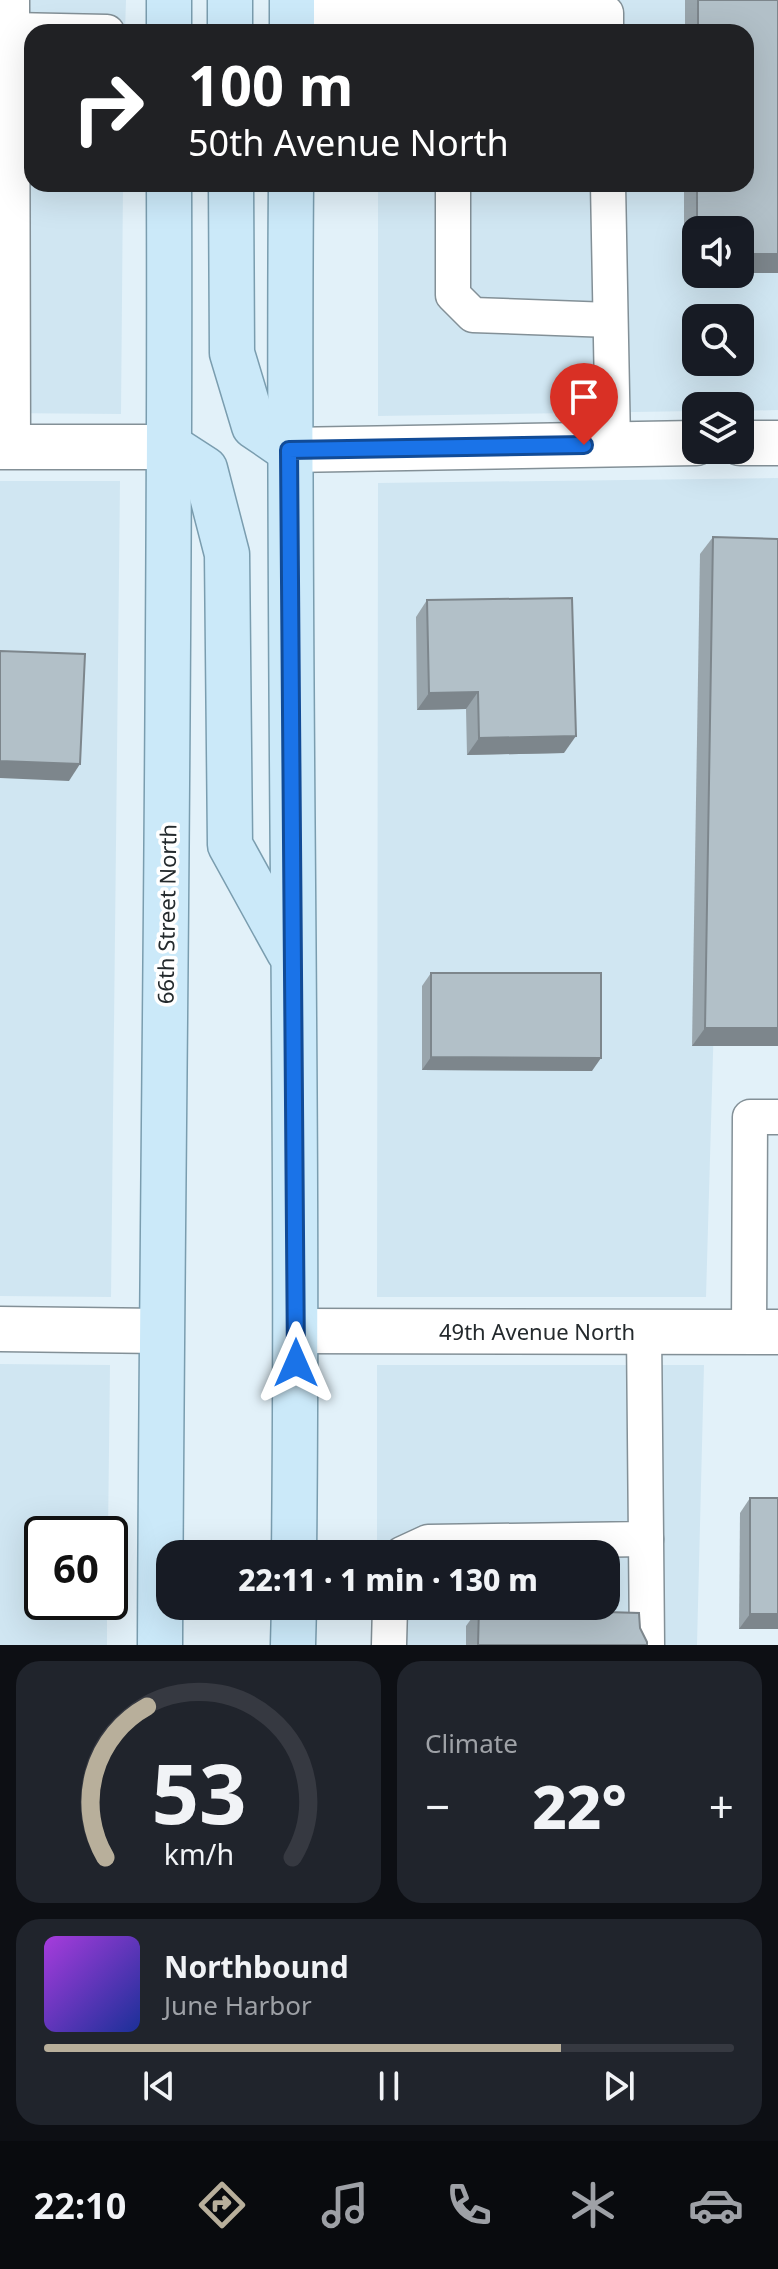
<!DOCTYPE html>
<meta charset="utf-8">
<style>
:root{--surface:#171b24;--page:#20242c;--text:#f1f3f6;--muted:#9ea1a6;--line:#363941;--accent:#b8af9b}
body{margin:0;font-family:"Noto Sans",sans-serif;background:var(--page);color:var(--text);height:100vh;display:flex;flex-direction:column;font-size:30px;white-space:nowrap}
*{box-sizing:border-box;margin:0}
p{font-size:26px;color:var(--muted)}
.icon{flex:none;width:44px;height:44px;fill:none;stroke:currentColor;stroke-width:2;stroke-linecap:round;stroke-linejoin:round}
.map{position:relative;height:1645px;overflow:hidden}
.drawer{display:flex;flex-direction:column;gap:16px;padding:16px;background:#0d0f14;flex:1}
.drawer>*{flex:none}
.banner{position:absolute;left:24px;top:24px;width:730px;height:168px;border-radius:24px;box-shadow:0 8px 32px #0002;background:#202124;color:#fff;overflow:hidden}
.buttons{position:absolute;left:682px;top:216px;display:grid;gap:16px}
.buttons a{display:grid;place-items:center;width:72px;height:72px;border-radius:16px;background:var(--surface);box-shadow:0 8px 32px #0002;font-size:40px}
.speed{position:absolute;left:24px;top:1516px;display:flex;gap:16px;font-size:40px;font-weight:700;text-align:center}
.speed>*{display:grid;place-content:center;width:104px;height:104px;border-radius:50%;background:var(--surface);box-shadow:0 8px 32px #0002;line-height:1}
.speed .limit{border:4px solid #111;border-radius:12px;background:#fff;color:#111}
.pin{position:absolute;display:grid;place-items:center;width:68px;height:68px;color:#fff;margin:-82px -34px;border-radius:50% 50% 50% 0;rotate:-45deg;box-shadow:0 0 8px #0007}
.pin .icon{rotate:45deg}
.me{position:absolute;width:88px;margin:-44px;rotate:0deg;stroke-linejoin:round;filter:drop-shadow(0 0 6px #0008)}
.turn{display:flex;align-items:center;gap:28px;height:168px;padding:0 32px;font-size:36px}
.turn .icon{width:104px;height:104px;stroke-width:2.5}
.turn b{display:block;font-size:56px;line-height:68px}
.big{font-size:60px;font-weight:800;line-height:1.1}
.drawer .widget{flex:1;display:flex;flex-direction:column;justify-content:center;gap:12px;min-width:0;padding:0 28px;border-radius:24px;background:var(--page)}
.drawer .dial{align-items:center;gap:0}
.dial svg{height:208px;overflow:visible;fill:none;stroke:var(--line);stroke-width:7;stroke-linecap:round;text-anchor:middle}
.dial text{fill:var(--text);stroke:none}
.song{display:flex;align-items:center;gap:24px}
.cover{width:96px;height:96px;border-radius:12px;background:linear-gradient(135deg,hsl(280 70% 55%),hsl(230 70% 35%))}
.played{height:8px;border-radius:4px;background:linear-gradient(90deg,var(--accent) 75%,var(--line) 75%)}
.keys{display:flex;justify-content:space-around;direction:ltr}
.heat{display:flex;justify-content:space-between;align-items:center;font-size:44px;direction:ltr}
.drawer .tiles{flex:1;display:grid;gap:16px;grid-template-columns:1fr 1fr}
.widget:last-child{grid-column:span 2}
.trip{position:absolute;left:156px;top:1540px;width:464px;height:80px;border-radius:24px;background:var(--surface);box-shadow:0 8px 32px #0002;font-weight:800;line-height:80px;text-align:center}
.tab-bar{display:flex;height:128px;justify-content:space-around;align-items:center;background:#090b0e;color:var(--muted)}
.tab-bar .icon{width:56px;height:56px}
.tab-bar .current{color:var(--accent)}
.tab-bar b{font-size:36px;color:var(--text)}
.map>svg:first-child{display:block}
.built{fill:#d0e6f2;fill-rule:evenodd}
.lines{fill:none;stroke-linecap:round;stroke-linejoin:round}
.service-casing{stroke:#839097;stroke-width:37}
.minor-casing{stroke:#839097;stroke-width:47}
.primary-casing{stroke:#7a9daf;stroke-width:47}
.service{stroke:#fff;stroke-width:34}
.minor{stroke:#fff;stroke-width:44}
.primary{stroke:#cbe9f9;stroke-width:44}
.wall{fill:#99a5ac}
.shaded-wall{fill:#7d868c}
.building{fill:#b2c0c8;stroke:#7d868c;stroke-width:2}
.route-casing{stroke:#114b97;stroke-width:20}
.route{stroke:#1a73e8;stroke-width:14}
.labels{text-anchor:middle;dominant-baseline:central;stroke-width:7;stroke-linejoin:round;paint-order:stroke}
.street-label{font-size:22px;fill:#242a2d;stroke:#fff}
</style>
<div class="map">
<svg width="778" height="1645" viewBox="0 0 778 1645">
<rect width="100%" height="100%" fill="#e2f1f9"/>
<g class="built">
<path d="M 0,0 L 126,0 L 125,32 L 32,32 L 32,184 L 123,184 L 121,414 L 0,413 Z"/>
<path d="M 379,0 L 778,0 L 778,410 L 740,411 L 740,406 L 696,406 L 696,411 L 378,416 L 378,184 L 746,184 L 746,32 L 379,32 ZM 696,230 L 740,230 L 740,274 L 696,274 ZM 696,318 L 740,318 L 740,362 L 696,362 Z"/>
<path d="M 778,478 L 778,909 L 717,915 L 706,1297 L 377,1297 L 378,483 Z"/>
<path d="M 0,481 L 120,481 L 111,1297 L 0,1296 Z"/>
<path d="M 0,1364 L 110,1365 L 108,1534 L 42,1534 L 42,1602 L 107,1602 L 107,1645 L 0,1645 Z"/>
<path d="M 377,1365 L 704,1365 L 697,1645 L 377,1645 L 377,1606 L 606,1606 L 606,1554 L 377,1554 Z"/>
</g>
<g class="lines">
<defs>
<g id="service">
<path d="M 12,0 L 13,447"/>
<path d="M 292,7 L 606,13 L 606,32"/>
<path d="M 12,30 L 107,32"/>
<path d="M 453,184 L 453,295 L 473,315 L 610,320"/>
<path d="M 608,184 L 613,444"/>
<path d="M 749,1332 L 750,1117 L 778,1117"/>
<path d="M 646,1539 L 647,1645"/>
<path d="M 402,1554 L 428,1542 L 646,1539 L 644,1331"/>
<path d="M 389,1645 L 390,1606"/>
</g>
<g id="minor">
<path d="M 740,443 L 778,443"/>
<path d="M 0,447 L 171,447"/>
<path d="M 289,450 L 696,443"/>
<path d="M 0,1329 L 161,1331"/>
<path d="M 297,1331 L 778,1332"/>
</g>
<g id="primary">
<path d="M 169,0 L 169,32"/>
<path d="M 230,0 L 230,32"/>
<path d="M 292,32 L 292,0"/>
<path d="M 231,184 L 232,353 L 254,426 L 289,450"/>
<path d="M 291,184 C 287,641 299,1097 294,1554"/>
<path d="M 171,447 L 205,469 L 227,554 L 230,845 L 289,952"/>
<path d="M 160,1645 C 162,1158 171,671 169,184"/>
<path d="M 293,1645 L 294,1606"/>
</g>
</defs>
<use href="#service" class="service-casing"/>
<use href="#minor" class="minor-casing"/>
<use href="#primary" class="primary-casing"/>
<use href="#service" class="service"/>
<use href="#minor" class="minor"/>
<use href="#primary" class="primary"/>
</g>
<g class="wall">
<path d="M 685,0 L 778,0 L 740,230 L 696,230 L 696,273 L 684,273 L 684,184 L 746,184 L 746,32 L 685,32 Z"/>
<path d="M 713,537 L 778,1046 L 692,1046 L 700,554 Z"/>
<path d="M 427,600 L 564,753 L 467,755 L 466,709 L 417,710 L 416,617 Z"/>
<path d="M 431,973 L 592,1071 L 422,1070 L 422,986 Z"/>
<path d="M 750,1498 L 778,1629 L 739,1629 L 740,1513 Z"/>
<path d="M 479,1608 L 640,1628 L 647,1645 L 466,1645 L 466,1626 Z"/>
</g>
<g class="shaded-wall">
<rect x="740" y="254" width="38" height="19"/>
<path d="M 696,256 L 696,273 L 684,273 Z"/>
<path d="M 478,692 L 466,709 L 417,710 L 429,693 Z"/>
<path d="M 576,736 L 564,753 L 467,755 L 479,738 Z"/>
<path d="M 0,761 L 80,764 L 69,781 L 0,778 Z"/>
<path d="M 705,1028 L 778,1028 L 778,1046 L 692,1046 Z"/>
<path d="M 431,1057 L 601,1058 L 592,1071 L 422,1070 Z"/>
<path d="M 750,1614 L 778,1614 L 778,1629 L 739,1629 Z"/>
</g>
<g class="building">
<path d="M 698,0 L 778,0 L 778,254 L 740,254 L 740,230 L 697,230 L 697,184 L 746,184 L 746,32 L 698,32 Z"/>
<path d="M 713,537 L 778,539 L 778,1028 L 705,1028 Z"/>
<path d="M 572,598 L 576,736 L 479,738 L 478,692 L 429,693 L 427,600 Z"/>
<path d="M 0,651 L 85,654 L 80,764 L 0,761 Z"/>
<path d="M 431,973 L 601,973 L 601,1058 L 431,1057 Z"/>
<rect x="750" y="1498" width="28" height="116"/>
<path d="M 479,1608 L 639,1613 L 640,1628 L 647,1642 L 647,1645 L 478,1645 Z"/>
</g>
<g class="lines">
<defs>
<path id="route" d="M 296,1363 L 289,450 L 584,445"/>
</defs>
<use href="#route" class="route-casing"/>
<use href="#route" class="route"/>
</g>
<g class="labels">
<g class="street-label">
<text transform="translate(166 914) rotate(-89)">66th Street North</text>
<text x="537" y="1331">49th Avenue North</text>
</g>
</g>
</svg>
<div class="buttons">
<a><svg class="icon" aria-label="sound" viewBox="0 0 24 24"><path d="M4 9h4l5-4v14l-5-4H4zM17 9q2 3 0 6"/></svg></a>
<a><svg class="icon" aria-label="search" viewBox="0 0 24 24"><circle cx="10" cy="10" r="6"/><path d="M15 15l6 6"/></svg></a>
<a><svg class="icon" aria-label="layers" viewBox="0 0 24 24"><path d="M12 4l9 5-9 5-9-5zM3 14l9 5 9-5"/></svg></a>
</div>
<div class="speed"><div class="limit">60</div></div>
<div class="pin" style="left:584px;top:445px;background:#d93025"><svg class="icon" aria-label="arrive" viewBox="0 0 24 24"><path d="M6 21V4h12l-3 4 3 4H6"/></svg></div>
<svg class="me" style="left:296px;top:1363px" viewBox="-20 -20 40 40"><path d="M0-17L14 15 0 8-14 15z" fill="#1a73e8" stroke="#fff" stroke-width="4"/></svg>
<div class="trip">22:11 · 1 min · 130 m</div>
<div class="banner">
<div class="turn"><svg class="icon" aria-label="right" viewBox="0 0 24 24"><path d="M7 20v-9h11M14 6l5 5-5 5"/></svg><div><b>100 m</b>50th Avenue North</div></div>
</div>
</div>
<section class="drawer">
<div class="tiles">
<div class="widget dial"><svg viewBox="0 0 100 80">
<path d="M14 69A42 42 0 1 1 86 69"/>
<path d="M14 69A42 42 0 0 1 30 11" stroke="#b8af9b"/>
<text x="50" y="56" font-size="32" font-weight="700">53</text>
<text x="50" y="72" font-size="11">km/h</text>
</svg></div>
<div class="widget"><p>Climate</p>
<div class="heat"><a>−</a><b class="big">22°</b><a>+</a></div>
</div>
<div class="widget">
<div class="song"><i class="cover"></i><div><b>Northbound</b><p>June Harbor</p></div></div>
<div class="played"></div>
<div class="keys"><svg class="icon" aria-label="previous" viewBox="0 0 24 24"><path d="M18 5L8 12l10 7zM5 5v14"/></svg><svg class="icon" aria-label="pause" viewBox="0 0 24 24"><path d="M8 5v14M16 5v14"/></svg><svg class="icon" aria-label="next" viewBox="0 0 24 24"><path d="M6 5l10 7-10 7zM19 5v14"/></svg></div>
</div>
</div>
</section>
<nav class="tab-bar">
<b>22:10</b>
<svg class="icon current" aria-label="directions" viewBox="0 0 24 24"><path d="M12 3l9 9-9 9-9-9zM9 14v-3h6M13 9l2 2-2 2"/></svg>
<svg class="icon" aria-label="music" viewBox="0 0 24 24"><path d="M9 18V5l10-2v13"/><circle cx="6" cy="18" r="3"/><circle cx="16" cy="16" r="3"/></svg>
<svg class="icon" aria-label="phone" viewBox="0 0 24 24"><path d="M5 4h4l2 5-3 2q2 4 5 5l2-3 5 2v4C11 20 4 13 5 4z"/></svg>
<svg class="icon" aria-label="climate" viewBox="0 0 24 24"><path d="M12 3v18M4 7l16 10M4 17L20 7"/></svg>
<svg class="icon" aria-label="car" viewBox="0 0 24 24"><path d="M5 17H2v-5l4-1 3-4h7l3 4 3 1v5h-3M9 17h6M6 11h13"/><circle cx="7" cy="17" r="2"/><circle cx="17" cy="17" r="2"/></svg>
</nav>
